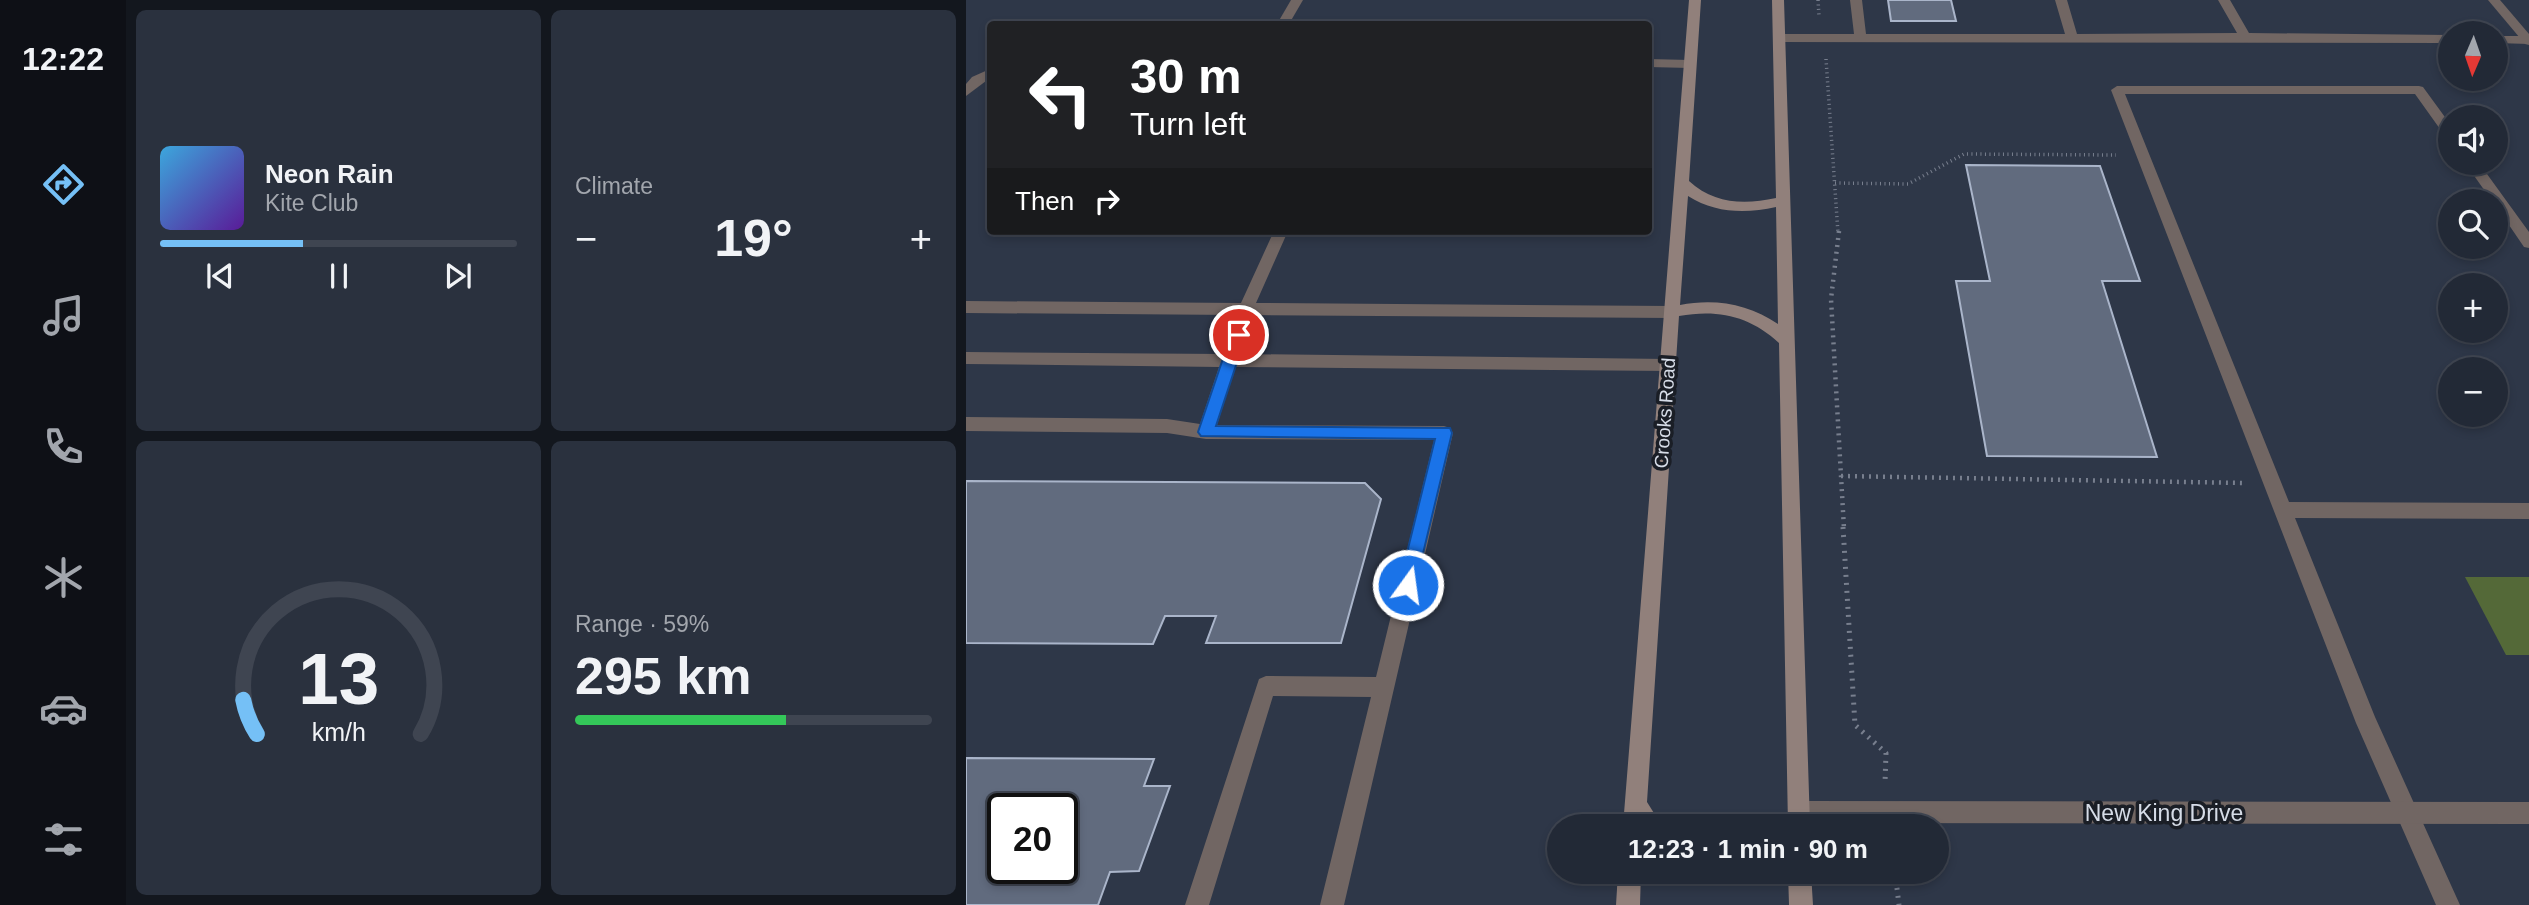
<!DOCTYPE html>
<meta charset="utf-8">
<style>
:root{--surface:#222936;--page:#2a313e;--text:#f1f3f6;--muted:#a2a6ad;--line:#3f4551;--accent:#75c0f6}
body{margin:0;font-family:Arial,sans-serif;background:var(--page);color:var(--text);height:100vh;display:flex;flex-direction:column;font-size:26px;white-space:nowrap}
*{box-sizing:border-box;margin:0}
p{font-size:23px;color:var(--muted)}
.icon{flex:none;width:38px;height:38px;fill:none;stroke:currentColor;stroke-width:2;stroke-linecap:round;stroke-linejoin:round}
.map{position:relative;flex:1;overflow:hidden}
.drawer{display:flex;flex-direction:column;gap:10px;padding:10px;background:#13171e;width:840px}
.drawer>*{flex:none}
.guide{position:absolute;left:21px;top:21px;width:665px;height:214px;border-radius:7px;box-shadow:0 4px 10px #0003,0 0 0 2px var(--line);background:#202124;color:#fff;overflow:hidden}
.needle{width:46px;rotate:182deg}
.buttons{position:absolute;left:1472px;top:21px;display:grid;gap:14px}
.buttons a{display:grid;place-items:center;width:70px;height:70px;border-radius:50%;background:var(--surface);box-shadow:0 4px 10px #0003,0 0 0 2px var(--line);font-size:35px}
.speed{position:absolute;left:21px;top:793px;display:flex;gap:14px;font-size:35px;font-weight:700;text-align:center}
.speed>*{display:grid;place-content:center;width:91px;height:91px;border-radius:50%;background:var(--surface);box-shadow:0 4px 10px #0003,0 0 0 2px var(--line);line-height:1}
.speed .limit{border:4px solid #111;border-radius:10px;background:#fff;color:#111}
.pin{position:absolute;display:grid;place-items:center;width:60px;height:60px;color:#fff;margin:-30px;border:4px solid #fff;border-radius:50%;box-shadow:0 2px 7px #0007}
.me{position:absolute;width:77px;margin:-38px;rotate:14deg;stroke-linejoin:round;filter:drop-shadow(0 0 5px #0008)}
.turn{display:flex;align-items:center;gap:24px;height:147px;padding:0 28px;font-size:32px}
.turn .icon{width:91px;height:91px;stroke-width:2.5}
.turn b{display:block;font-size:49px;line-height:60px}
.then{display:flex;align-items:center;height:66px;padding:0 28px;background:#0003;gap:14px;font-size:26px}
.big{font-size:52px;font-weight:700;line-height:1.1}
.drawer .card{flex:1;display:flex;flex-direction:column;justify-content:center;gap:10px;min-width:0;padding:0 24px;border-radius:10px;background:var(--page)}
.drawer .dial{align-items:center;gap:0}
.dial svg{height:182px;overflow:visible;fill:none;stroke:var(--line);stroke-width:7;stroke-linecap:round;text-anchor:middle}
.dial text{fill:var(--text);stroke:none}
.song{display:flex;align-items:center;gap:21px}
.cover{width:84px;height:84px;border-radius:10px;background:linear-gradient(135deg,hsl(200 70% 55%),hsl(270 70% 35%))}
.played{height:7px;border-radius:4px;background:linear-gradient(90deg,var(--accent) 40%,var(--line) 40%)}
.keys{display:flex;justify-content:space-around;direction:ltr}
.heat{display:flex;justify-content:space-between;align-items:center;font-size:38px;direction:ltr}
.charge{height:10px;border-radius:5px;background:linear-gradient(90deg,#34c759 59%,var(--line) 0)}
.drawer .tiles{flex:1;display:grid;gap:10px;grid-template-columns:repeat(2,1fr)}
.trip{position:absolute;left:581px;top:814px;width:402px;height:70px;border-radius:35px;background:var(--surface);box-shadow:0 4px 10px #0003,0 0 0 2px var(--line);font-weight:700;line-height:70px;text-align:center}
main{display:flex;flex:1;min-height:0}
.tab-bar{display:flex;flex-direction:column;width:126px;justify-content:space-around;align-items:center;background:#0e1016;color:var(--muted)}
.tab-bar .icon{width:49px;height:49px}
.tab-bar .current{color:var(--accent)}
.tab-bar b{font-size:32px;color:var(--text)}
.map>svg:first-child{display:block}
.green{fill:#546938}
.building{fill:#616b7e;stroke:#aab5ca;stroke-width:2;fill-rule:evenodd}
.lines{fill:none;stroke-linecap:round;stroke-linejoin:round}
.path-far2{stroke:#787f8e;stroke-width:3.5;stroke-dasharray:1 3.5;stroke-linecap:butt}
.path-far1{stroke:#787f8e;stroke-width:4.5;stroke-dasharray:2 5;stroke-linecap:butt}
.path{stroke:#787f8e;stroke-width:5;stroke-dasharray:2 6;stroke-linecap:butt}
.service{fill:#716663;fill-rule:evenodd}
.minor{fill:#716663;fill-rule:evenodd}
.secondary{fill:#91807b;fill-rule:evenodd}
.route{fill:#1a73e8;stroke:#114b97;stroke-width:2}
.labels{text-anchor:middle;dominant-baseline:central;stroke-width:7;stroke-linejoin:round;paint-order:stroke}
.street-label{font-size:19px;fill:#d6dce7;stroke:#1a1e26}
.near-street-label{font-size:23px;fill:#d6dce7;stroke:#1a1e26}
</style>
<main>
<nav class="tab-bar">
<b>12:22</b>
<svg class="icon current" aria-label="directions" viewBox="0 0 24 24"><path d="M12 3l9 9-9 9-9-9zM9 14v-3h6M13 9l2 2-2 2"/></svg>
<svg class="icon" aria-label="music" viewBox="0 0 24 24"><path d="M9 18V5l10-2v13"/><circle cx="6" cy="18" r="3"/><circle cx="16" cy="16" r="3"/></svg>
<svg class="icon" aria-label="phone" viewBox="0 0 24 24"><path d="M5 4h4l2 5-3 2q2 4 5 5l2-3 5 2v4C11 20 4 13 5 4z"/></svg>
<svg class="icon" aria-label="climate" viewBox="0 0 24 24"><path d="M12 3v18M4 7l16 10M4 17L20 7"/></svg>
<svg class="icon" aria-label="car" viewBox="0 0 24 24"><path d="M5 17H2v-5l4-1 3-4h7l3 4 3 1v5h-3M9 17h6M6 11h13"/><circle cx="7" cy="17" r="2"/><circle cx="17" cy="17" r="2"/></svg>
<svg class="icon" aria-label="filters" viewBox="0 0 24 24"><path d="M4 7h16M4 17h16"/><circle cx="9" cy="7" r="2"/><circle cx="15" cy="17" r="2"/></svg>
</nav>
<section class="drawer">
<div class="tiles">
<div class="card">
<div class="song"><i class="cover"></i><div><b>Neon Rain</b><p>Kite Club</p></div></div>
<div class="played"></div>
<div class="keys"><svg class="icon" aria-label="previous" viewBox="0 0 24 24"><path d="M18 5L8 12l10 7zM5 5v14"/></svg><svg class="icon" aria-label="pause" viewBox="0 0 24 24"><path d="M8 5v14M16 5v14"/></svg><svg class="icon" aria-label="next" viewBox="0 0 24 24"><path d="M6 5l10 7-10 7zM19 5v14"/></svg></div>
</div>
<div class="card"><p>Climate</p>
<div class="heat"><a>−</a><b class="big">19°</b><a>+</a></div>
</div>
<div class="card dial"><svg viewBox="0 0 100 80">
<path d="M14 69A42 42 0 1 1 86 69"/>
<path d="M14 69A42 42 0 0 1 8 54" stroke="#75c0f6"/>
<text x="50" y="56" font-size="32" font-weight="700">13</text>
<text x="50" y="72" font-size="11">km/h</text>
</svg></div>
<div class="card"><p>Range · 59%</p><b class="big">295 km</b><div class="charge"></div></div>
</div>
</section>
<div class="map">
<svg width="1563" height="905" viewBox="0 0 1563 905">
<rect width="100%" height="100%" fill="#2e3748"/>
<path class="green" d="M 1499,577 L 1563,577 L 1563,655 L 1540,655 Z"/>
<g class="building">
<path d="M 922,0 L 985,0 L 990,21 L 925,21 Z"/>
<path d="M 1000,165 L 1134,166 L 1174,281 L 1136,281 L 1191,457 L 1021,456 L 990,281 L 1024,281 Z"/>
<path d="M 0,481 L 399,483 L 415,499 L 375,643 L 240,643 L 250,616 L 199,616 L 187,644 L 0,643 Z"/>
<path d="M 0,758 L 188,759 L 178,786 L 204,786 L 173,871 L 144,872 L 132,905 L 0,905 ZM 37,808 L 96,808 L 96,868 L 37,868 Z"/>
</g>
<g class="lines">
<g class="path-far2">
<path d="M 852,0 L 853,16"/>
<path d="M 860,59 L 872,233"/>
<path d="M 869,183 L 942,184 L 998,154 L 1150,155"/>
</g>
<g class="path-far1">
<path d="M 873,231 L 865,299 L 878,529"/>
<path d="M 875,476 L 1277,483"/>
</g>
<g class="path">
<path d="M 877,527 L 889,725 L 920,753 L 919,783"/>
<path d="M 929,872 L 933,905"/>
</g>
<g class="service">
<path d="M 325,0 L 337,0 L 323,24 L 311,24 Z"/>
<path d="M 884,0 L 896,0 L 900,34 L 1099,34 L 1089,0 L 1101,0 L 1111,34 L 1271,33 L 1252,0 L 1264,0 L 1283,33 L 1484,35 L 1484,43 L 813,42 L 807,38 L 813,34 L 888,34 Z"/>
<path d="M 1563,36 L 1563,44 L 1530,43 L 1530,36 Z"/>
<path d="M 682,59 L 724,60 L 730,64 L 724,68 L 682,67 Z"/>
<path d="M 24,69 L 24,78 L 0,96 L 0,84 L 6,77 Z"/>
<path d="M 1151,86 L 1453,86 L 1457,87 L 1484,124 L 1484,137 L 1479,136 L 1449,94 L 1159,94 L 1323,502 L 1563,503 L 1563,519 L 1329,518 L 1409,717 L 1494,905 L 1470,905 L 1390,723 L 1145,90 Z"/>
<path d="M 1499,163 L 1513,163 L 1563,232 L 1563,248 L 1558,247 L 1530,206 L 1530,201 L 1526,201 Z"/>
<path d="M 308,231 L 322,231 L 290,303 L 706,306 L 714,312 L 706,318 L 286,315 L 273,354 L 702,359 L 710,365 L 702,371 L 269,367 L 251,425 L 478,426 L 484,428 L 487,433 L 378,905 L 354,905 L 405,697 L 307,696 L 243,905 L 219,905 L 293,679 L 300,676 L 410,677 L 468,440 L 240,439 L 201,433 L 0,431 L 0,417 L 201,419 L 234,424 L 253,367 L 0,364 L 0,352 L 257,354 L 270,315 L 0,313 L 0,301 L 275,303 Z"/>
</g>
<g class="minor">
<path d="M 1522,0 L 1534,0 L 1563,34 L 1563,45 L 1559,44 Z"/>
<path d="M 833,801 L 1563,802 L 1563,824 L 833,823 L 825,820 L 822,812 L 825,804 Z"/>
</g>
<g class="secondary">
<path d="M 723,0 L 735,0 L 723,181 C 748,204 778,205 810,198 L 806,0 L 818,0 L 844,826 L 822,826 L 813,343 C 784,316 752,309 713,316 L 681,802 L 696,826 L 657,826 ZM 722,196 C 749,213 779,214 810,207 L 812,324 C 783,304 749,298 714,305 Z"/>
<path d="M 652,872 L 675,872 L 674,905 L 650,905 Z"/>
<path d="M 822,872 L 845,872 L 847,905 L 823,905 Z"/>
</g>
</g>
<path class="route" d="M 273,330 L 280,335 L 250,426 L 484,428 L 486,433 L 448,591 L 442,593 L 435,591 L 433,585 L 469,439 L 235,436 L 232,432 L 265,335 Z"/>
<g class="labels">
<g class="street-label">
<text transform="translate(699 413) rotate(-86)">Crooks Road</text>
</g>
<g class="near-street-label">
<text x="1198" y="813">New King Drive</text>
</g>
</g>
</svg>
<div class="buttons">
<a><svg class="needle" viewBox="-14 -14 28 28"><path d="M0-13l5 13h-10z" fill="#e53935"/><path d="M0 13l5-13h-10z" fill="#a2a6ad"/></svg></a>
<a><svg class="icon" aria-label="sound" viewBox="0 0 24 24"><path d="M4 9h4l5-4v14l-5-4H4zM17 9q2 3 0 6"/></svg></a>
<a><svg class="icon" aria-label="search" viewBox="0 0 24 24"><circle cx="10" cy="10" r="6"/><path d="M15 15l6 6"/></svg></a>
<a>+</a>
<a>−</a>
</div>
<div class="speed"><div class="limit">20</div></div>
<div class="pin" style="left:273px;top:335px;background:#d93025"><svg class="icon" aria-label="arrive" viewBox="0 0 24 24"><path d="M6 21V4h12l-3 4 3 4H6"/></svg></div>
<svg class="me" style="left:442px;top:585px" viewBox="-20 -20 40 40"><circle r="17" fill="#1a73e8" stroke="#fff" stroke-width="3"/><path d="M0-11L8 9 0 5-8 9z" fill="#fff"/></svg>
<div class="trip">12:23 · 1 min · 90 m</div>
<div class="guide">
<div class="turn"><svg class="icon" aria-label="left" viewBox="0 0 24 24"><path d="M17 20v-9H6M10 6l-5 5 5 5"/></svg><div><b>30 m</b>Turn left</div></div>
<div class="then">Then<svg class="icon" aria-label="right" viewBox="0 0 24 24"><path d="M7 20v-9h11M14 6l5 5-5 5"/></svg></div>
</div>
</div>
</main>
